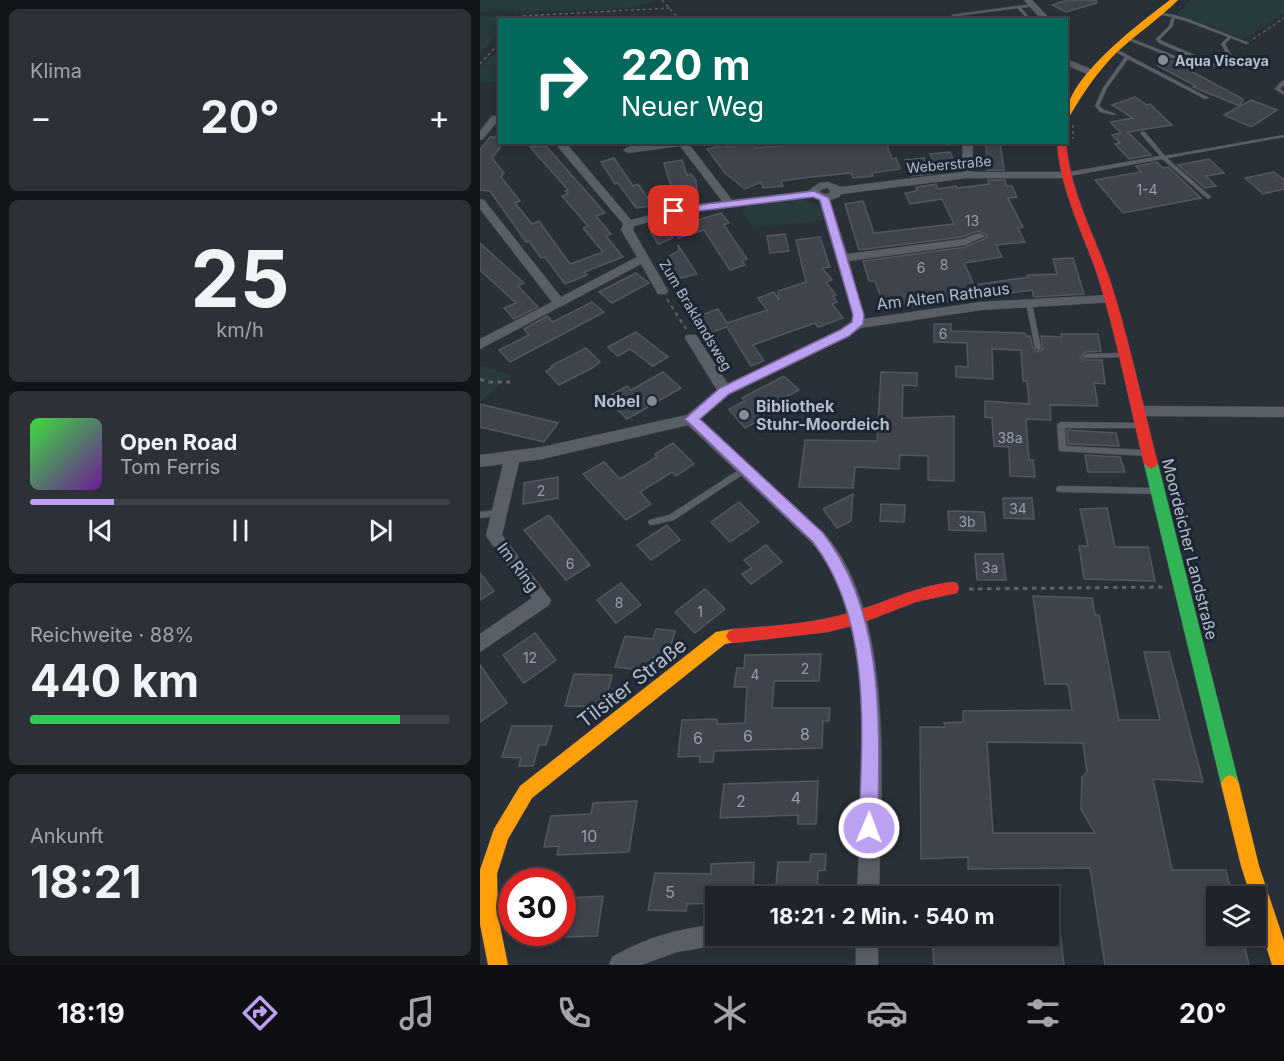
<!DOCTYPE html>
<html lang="de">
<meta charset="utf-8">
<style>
:root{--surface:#20242a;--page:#2d3036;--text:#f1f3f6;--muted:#a2a4a8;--line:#3d4147;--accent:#bca0f2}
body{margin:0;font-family:Inter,sans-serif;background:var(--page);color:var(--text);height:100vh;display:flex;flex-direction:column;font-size:22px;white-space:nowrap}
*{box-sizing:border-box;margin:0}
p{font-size:20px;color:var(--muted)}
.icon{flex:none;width:33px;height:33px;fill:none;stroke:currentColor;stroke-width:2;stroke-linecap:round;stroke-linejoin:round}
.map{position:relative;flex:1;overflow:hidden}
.details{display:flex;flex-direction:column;gap:9px;padding:9px;background:#121417;width:480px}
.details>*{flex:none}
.top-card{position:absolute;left:18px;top:18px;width:570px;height:126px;border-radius:0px;box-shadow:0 3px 9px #0003,0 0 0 2px var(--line);background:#00695c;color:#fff;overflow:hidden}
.tools{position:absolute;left:726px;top:886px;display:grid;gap:12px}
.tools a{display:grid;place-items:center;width:60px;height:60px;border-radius:0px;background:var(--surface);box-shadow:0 3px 9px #0003,0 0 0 2px var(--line);font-size:30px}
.speed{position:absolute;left:18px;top:868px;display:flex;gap:12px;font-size:30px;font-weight:700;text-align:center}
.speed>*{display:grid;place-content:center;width:78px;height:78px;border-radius:50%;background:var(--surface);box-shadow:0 3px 9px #0003,0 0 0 2px var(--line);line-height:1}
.speed .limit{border:9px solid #d22;background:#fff;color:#111}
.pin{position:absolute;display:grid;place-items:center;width:51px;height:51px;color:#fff;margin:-26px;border-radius:12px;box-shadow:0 3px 9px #0006}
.me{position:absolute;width:66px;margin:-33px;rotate:1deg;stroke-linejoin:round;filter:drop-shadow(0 0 4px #0008)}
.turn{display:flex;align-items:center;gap:21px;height:126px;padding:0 24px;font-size:27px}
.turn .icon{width:78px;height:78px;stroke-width:2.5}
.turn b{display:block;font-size:42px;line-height:51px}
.big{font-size:45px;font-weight:700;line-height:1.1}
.details .card{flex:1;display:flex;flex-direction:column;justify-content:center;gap:9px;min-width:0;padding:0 21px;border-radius:9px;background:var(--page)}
.details .dial{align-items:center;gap:0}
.dial b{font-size:78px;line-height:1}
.song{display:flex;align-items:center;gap:18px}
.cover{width:72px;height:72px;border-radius:9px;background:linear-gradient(135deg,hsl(120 70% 55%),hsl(280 70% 35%))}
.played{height:6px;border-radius:3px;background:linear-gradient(90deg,var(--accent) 20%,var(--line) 20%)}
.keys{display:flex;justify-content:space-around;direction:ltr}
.heat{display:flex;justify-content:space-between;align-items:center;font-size:33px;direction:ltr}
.charge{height:9px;border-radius:4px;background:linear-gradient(90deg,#34c759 88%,var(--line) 0)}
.trip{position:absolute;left:225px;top:886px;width:354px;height:60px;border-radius:0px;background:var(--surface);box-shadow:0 3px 9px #0003,0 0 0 2px var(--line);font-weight:700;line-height:60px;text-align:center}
.dock{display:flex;height:96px;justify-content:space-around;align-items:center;background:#0d0e11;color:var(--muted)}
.dock .icon{width:42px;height:42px}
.dock .active{color:var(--accent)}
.dock b{font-size:27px;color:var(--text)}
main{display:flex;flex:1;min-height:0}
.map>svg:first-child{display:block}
.green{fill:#273a3e}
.building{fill:#3f444c;stroke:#52575f;stroke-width:1.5;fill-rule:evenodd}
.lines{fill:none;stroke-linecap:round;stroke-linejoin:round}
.lane-casing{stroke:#484c55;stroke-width:1}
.street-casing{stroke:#484c55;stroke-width:1}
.fast-casing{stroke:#484c55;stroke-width:1}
.slow-casing{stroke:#484c55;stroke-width:1}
.jam-casing{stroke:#484c55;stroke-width:1}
.path-far2{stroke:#5c6268;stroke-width:1.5;stroke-dasharray:3 3;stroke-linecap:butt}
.path-far1{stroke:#5c6268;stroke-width:2;stroke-dasharray:4 4;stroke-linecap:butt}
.path{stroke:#5c6268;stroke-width:3;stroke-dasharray:4.5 4.5;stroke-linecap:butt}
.lane{fill:#5a5e66;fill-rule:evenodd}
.street{fill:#5a5e66;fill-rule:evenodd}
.fast{fill:#30b455;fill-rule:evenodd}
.slow{fill:#ff9f0a;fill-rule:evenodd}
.jam{fill:#e5322d;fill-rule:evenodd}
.route{fill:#bca0f2;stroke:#7a689d;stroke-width:1.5}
.poi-dot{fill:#848b96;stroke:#1d2633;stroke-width:2}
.labels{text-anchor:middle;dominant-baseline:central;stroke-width:6;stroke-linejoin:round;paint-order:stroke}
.far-poi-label{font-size:14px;font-weight:bold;fill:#b4bcc9;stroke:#1d2633;text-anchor:start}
.far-street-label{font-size:14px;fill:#b4bcc9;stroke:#1d2633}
.number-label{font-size:14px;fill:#979eaa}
.street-label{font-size:16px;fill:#b4bcc9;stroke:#1d2633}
.poi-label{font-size:16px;font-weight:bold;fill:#b4bcc9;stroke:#1d2633;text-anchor:end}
.near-number-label{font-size:16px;fill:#979eaa}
.near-street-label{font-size:20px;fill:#b4bcc9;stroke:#1d2633}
</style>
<main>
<section class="details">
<div class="card"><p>Klima</p>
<div class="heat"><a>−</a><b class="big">20°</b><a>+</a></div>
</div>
<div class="card dial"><b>25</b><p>km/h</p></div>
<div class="card">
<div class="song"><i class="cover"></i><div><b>Open Road</b><p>Tom Ferris</p></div></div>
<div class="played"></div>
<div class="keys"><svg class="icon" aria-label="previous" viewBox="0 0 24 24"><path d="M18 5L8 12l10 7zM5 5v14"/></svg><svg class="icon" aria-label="pause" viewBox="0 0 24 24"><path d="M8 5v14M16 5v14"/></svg><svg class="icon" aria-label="next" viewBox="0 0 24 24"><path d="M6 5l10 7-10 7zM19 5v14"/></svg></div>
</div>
<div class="card"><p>Reichweite · 88%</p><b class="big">440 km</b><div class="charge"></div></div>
<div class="card"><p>Ankunft</p><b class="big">18:21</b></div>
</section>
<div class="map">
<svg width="804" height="965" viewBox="0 0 804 965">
<rect width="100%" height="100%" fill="#2a3038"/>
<g class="green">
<path d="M 0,0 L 174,0 L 175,1 C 143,14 85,8 49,12 L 40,11 L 40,8 L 38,11 L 10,10 L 0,13 Z"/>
<path d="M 711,0 L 804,0 L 804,13 L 763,40 L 696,14 Z"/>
<path d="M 0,16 L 34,17 L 32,19 L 20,20 L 19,33 L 0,54 Z"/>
<path d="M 19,53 L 19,81 L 0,83 L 0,68 L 13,54 Z"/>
<path d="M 321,199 L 339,205 L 344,220 L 273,228 L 262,212 L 265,206 Z"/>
<path d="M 0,365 L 31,375 L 0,402 Z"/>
</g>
<g class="building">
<path d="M 588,0 L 616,0 L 617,3 L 586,12 L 572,5 Z"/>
<path d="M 692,61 L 763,99 L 760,106 L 713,87 L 716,86 L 678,66 Z"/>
<path d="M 655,97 L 667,105 L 670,104 L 692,125 L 648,132 L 671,155 L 649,159 L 635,144 L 640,143 L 632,135 L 641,133 L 630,122 L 653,118 L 632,105 Z"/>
<path d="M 771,100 L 797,110 L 771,127 L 744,115 Z"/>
<path d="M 10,137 L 20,137 L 20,148 L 12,158 L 24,173 L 21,177 L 40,201 L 35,203 L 52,224 L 59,221 L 90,264 L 123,252 L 103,228 L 108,226 L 82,196 L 88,194 L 85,191 L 88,190 L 50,147 L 66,146 L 125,213 L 116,216 L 131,234 L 126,236 L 143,257 L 104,272 L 107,275 L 85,284 L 65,257 L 61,258 L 49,241 L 46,242 L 10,191 L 0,190 L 0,150 Z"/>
<path d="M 343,142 L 406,142 L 412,159 L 416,158 L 420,169 L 392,173 L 393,176 L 373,178 L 371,173 L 331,177 L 301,181 L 303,186 L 283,188 L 281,182 L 265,189 L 245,173 L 227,149 L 244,145 L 246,147 L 274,143 L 275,148 Z"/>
<path d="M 506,142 L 520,142 L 524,170 L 507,170 Z"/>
<path d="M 470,152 L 475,163 L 455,165 L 450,154 Z"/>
<path d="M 134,158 L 153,186 L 158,184 L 173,206 L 156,208 L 138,183 L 135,184 L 121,162 Z"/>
<path d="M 444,158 L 451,174 L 431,176 L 425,160 Z"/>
<path d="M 729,159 L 744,173 L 726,176 L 736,186 L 725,188 L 698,165 Z"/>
<path d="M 202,160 L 207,175 L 211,174 L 216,180 L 217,196 L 196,199 L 196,192 L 190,183 L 184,163 Z"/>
<path d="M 677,162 L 683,168 L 688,167 L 721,198 L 643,213 L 615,180 L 661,172 L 656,166 Z"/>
<path d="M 794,172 L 804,180 L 804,189 L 783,194 L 765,178 Z"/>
<path d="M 508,180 L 525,180 L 526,186 L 532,186 L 537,197 L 528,198 L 543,227 L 538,228 L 545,242 L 516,245 L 522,257 L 484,263 L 494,285 L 549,277 L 548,275 L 577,274 L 573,259 L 593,258 L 604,294 L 554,297 L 552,290 L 406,310 L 395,281 L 389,281 L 383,261 L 486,247 L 506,238 L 507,235 L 498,231 L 482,237 L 379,250 L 365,204 L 383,201 L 394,233 L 474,224 L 462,199 L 430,204 L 425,193 L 437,191 L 436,187 L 456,184 L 458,189 L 476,186 L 477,188 L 509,184 Z"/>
<path d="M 241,213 L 249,223 L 244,225 L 267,259 L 262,261 L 265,265 L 250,270 L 224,230 L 198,238 L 197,226 Z"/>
<path d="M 186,228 L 193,238 L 178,244 L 171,233 Z"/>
<path d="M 305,234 L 309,251 L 290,253 L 287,236 Z"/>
<path d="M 340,237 L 350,267 L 342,268 L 352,280 L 346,282 L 356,295 L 353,296 L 357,302 L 352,304 L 363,318 L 338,327 L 335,323 L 273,345 L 284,361 L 271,366 L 247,327 L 224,335 L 213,318 L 238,309 L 247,323 L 287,310 L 278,298 L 294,292 L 299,300 L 298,291 L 326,282 L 316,240 Z"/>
<path d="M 0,243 L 44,283 L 38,286 L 58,307 L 34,319 L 24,308 L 36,303 L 0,270 Z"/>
<path d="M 198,245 L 217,274 L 198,279 L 185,258 L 199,251 Z"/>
<path d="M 156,273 L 169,283 L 132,303 L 119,292 Z"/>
<path d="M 112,302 L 124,312 L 30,362 L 19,350 L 49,335 L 44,329 L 67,316 L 73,322 Z"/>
<path d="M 454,324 L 471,324 L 471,331 L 545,333 L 546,336 L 550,336 L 553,348 L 557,352 L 563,349 L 561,336 L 582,337 L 581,334 L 618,334 L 621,351 L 605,352 L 600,357 L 605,360 L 622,360 L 625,384 L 614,383 L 618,406 L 570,405 L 571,420 L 546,419 L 549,460 L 553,460 L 555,477 L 530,476 L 529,447 L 514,446 L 512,418 L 505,417 L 505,401 L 549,404 L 547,381 L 543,381 L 541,350 L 512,349 L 513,379 L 476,377 L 476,366 L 488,367 L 487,343 L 454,342 Z"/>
<path d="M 156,332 L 188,357 L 173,366 L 150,349 L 138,356 L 128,347 Z"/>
<path d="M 106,348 L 120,362 L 112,368 L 79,385 L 66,371 L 73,367 L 71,366 Z"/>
<path d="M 183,372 L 201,388 L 147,419 L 126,398 L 147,386 L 151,390 Z"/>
<path d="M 401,372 L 437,373 L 437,386 L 423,385 L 422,418 L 474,416 L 474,481 L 448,480 L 448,456 L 420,455 L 419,469 L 375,467 L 373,488 L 319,487 L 325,440 L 397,441 Z"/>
<path d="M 302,377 L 305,377 L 319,390 L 279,411 L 285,417 L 265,428 L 249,409 L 265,401 L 262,398 Z"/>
<path d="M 0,404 L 78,423 L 64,442 L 0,427 Z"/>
<path d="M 587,430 L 636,433 L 639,446 L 588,444 Z"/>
<path d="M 193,443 L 214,464 L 196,476 L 192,472 L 160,492 L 171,504 L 146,520 L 103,474 L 124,462 L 140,479 L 177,457 L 175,454 Z"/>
<path d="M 605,455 L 640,457 L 645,472 L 608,472 Z"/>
<path d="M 78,477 L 78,498 L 43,504 L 44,483 Z"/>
<path d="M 373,494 L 371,521 L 357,528 L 343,509 Z"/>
<path d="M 523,498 L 552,498 L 554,519 L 524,518 Z"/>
<path d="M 259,502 L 279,522 L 250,542 L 231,522 Z"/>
<path d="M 401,504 L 425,505 L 424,522 L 400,521 Z"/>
<path d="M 627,508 L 635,547 L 668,547 L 675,581 L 604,579 L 599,546 L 608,546 L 600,509 Z"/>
<path d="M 468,511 L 504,512 L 506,531 L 469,530 Z"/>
<path d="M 69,515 L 110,565 L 86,580 L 44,530 Z"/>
<path d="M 187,525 L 200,540 L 171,560 L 157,545 Z"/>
<path d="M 286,545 L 302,562 L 271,584 L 262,574 L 272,568 L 264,560 Z"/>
<path d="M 495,554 L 523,554 L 526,580 L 497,580 Z"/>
<path d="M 0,573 L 14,591 L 0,600 Z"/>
<path d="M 141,583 L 161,605 L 136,623 L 117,600 Z"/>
<path d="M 225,589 L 245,609 L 215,633 L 195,612 Z"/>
<path d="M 553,596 L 612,598 L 615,615 L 619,615 L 639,720 L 680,720 L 664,652 L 689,652 L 723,782 L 673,779 L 692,870 L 746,870 L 752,897 L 736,897 L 736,936 L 762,936 L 769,965 L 625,965 L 610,868 L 488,869 L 488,857 L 441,859 L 440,727 L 465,727 L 464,723 L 483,722 L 483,711 L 592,710 L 588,684 L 565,684 ZM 507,742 L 603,743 L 607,772 L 602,777 L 601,809 L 615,833 L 513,833 Z"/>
<path d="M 176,629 L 195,631 L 187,659 L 173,657 L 169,671 L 135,667 L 145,636 L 173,639 Z"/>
<path d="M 55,633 L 76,660 L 44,683 L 23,655 Z"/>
<path d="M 341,654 L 339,681 L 294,681 L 292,708 L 350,708 L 349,721 L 343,721 L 342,748 L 234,751 L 233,762 L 220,762 L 220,756 L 198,757 L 202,720 L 237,719 L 237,724 L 265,723 L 267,687 L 254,687 L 257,668 L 264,668 L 265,655 Z"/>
<path d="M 0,665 L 27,703 L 0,722 Z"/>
<path d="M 94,674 L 132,675 L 124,707 L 85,706 Z"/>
<path d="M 32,726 L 72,726 L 66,745 L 59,745 L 53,766 L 39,766 L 41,758 L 22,757 Z"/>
<path d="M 338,781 L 336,824 L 318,824 L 318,815 L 240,818 L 244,784 Z"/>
<path d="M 157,801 L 149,852 L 77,855 L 79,846 L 64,847 L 71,816 L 111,814 L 113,803 Z"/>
<path d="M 331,854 L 346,854 L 345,870 L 338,871 L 337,897 L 295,897 L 298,862 L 330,862 Z"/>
<path d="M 274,862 L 273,897 L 236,897 L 236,903 L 207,904 L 206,911 L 168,910 L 175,873 L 231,874 L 231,864 Z"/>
<path d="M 123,896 L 117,936 L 81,937 L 89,898 Z"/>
<path d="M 576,896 L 584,965 L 454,965 L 452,936 L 568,936 L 568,897 Z"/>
</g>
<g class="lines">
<defs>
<g id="lane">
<path d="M 553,4 L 555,5 L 554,6 L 541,8 L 549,17 L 547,18 L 537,8 L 477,16 L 479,20 L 475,20 L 472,15 Z"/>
<path d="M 677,12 L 694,15 L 708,19 L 769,43 L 766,44 L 751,38 L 745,44 L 753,58 L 753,66 L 751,67 L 737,68 L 679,43 L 676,39 L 689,26 L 692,17 L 677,14 ZM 695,18 L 706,21 L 748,37 L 741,44 L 749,58 L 749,65 L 740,66 L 682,41 L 680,39 L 692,27 Z"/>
<path d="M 647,37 L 716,64 L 716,65 L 712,66 L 646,39 L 645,38 Z"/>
<path d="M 634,48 L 729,98 L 725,99 L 648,59 L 627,88 L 619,106 L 624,110 L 636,114 L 634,115 L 620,112 L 615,106 L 623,88 L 645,57 L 632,50 L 632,49 Z"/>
<path d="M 802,81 L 804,81 L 804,85 L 800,89 L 804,92 L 804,95 L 795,89 Z"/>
<path d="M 661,132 L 665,132 L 685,156 L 804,135 L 804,137 L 687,158 L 730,196 L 731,197 L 728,199 L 682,159 L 584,177 L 581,175 L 584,173 L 680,156 L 661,134 Z"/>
<path d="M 549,301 L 552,303 L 561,348 L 558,350 L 555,348 L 546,303 Z"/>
<path d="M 643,353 L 646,355 L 643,357 L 605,358 L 602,356 L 605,354 Z"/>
<path d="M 581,422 L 664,423 L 665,425 L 661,428 L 585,428 L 586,446 L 666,450 L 670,453 L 666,456 L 579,451 L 577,425 Z"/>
<path d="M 265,466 L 268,467 L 269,469 L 268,471 L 194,520 L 172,525 L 169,524 L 168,522 L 169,520 L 189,515 Z"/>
<path d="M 580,486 L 678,488 L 681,489 L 682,491 L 681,493 L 678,494 L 580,492 L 577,491 L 576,489 L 577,487 Z"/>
<path d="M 19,510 L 22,511 L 23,513 L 22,515 L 0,518 L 0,512 Z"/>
</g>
<g id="street">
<path d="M 544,0 L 552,0 L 571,20 L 562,20 Z"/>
<path d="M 586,59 L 613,70 L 614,72 L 610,75 L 586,65 Z"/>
<path d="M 12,116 L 18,116 L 20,118 L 3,139 L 0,140 L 0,131 Z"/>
<path d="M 74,142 L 85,142 L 151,220 L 206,206 L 242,201 L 200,146 L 148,153 L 143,150 C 157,140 194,142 212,142 L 209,144 L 252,200 L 328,191 L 339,183 L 348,182 L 361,187 L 482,172 L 483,142 L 493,142 L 492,172 L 584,172 L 589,175 L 584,178 L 487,178 L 361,194 L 359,197 L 350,200 L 367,254 L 483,239 L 499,233 L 505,236 L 486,245 L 369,261 L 384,319 L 501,302 L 629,295 L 635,299 L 633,302 L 501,310 L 380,328 L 369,336 L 250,394 L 220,419 L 344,533 C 418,617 400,791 399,897 L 377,897 C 380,798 401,622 332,543 L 208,425 L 62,459 L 39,462 L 22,535 L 71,600 L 69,605 L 0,652 L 0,634 L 52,598 L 6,536 L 23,464 L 0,467 L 0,455 L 62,447 L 207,415 L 237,390 L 205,338 L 206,335 L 216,335 L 248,384 L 359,330 L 371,322 L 373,315 L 339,200 L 332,196 L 206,212 L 154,226 L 153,230 L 188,291 L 186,294 L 178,294 L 161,264 L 0,349 L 0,339 L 72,302 L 0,209 L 0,199 L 4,200 L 81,297 L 157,257 L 141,230 L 143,224 ZM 347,188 L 350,190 L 350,193 L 345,194 L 339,191 Z"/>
<path d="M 659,406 L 804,407 L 804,417 L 659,416 L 652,411 Z"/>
<path d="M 236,925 L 236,936 L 247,936 L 244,944 L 197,952 L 161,965 L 129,965 L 132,957 C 165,938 198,928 236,925 Z"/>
<rect x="376" y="936" width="22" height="29"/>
</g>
<path id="fast" d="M 671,459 L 678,464 L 759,784 L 756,790 L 750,793 L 744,790 L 741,784 L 664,464 Z"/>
<g id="slow">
<path d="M 690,0 L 698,0 C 679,19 656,34 637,52 C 617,72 603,93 589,117 L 586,117 C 586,78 660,23 690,0 Z"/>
<path d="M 254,629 L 259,631 L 262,636 L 259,641 L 245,644 L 52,798 L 28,839 L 17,874 L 18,916 L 28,965 L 8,965 L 0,924 L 0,870 L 14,829 L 40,786 L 236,632 Z"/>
<path d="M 750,775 L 756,778 L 759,784 L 779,866 L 804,941 L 804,965 L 792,965 L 776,913 L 776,897 L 771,897 L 761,866 L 741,784 L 744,778 Z"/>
</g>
<g id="jam">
<path d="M 577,142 L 586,142 C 590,191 613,232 629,277 C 649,338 662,402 678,464 L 671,469 L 664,464 C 649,402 637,338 618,277 C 603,232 580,191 577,142 Z"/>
<path d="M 472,582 L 477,583 L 479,588 L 477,593 L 436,602 L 379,624 L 348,632 L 254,643 L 249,641 L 246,636 L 249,631 L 254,629 C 291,626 329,624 365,614 C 401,605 434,586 472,582 Z"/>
</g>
</defs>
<use href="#lane" class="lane-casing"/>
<use href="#street" class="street-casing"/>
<use href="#fast" class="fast-casing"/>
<use href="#slow" class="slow-casing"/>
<use href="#jam" class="jam-casing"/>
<g class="path-far2">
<path d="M 182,0 L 200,20"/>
<path d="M 39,20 L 42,16 L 190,8"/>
<path d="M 773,39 L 804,18"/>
<path d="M 0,64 L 20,42"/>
<path d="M 593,125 L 593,139"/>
</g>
<path class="path-far1" d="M 187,299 L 206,329"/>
<g class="path">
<path d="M 0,379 L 7,382 L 30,382"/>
<path d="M 489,589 L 683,587"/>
</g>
<use href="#lane" class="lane"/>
<use href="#street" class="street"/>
<use href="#fast" class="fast"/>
<use href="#slow" class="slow"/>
<use href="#jam" class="jam"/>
</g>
<path class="route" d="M 334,191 L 349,198 L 384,315 L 383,324 L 369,336 L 249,394 L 220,419 L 343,533 C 407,615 399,730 398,828 L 395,834 L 389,837 L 382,834 L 379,828 C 382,734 393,621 333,542 L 205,419 L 240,388 L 360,330 L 372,322 L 373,315 L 340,200 L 333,197 L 194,214 L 189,211 L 194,208 Z"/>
<g class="poi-dot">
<circle cx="683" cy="60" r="6"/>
<circle cx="172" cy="401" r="6"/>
<circle cx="264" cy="415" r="6"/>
</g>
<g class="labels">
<g class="far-poi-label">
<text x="695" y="60">Aqua Viscaya</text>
</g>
<g class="far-street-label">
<text transform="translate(469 164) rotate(-5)">Weberstraße</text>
<text transform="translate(216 315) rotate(59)">Zum Braklandsweg</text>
</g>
<g class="number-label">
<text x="667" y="189">1-4</text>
<text x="492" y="220">13</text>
<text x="464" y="264">8</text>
<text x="441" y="267">6</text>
<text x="463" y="333">6</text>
<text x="530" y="437">38a</text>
<text x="61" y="490">2</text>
<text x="538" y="508">34</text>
<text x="487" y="521">3b</text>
<text x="90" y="563">6</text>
<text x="510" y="567">3a</text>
<text x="139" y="602">8</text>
<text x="220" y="611">1</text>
<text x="50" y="657">12</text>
<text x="325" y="668">2</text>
<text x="275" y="674">4</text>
</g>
<g class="street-label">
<text transform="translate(463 296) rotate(-7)">Am Alten Rathaus</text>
<text transform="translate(710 549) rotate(76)">Moordeicher Landstraße</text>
<text transform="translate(38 567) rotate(53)">Im Ring</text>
</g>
<g class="poi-label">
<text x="160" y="401">Nobel</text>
<text x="276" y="406" text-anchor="start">Bibliothek<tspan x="276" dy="18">Stuhr-Moordeich</tspan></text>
</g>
<g class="near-number-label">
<text x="325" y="734">8</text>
<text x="268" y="736">6</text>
<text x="218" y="738">6</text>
<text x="316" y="798">4</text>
<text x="261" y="801">2</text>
<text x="109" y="836">10</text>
<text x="190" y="892">5</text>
</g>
<g class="near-street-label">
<text transform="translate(152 683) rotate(-38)">Tilsiter Straße</text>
</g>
</g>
</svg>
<div class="tools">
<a><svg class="icon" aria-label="layers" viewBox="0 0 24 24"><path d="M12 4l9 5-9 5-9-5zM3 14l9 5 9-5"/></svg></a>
</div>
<div class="speed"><div class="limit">30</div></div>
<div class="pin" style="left:194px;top:211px;background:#d93025"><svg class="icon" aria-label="arrive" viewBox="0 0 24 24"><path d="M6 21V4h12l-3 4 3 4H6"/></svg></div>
<svg class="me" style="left:389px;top:828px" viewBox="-20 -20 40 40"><circle r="17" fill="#bca0f2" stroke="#fff" stroke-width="3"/><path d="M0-11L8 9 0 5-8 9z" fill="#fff"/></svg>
<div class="trip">18:21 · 2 Min. · 540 m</div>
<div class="top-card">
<div class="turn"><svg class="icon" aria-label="right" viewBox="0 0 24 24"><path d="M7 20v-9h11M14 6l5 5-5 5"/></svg><div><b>220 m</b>Neuer Weg</div></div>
</div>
</div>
</main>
<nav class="dock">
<b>18:19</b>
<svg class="icon active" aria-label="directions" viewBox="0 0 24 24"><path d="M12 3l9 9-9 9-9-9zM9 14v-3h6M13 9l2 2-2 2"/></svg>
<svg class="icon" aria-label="music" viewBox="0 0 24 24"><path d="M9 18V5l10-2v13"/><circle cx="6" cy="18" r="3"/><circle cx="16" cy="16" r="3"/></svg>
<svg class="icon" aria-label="phone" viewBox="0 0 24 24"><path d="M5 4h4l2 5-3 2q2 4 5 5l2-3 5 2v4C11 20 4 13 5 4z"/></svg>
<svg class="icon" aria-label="climate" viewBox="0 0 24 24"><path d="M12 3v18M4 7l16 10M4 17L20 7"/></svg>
<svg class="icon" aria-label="car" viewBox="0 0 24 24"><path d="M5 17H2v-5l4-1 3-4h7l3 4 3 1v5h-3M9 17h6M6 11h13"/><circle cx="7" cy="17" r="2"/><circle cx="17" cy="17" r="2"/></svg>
<svg class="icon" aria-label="filters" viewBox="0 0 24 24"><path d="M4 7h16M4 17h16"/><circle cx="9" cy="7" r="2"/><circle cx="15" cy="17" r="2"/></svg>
<b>20°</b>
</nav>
